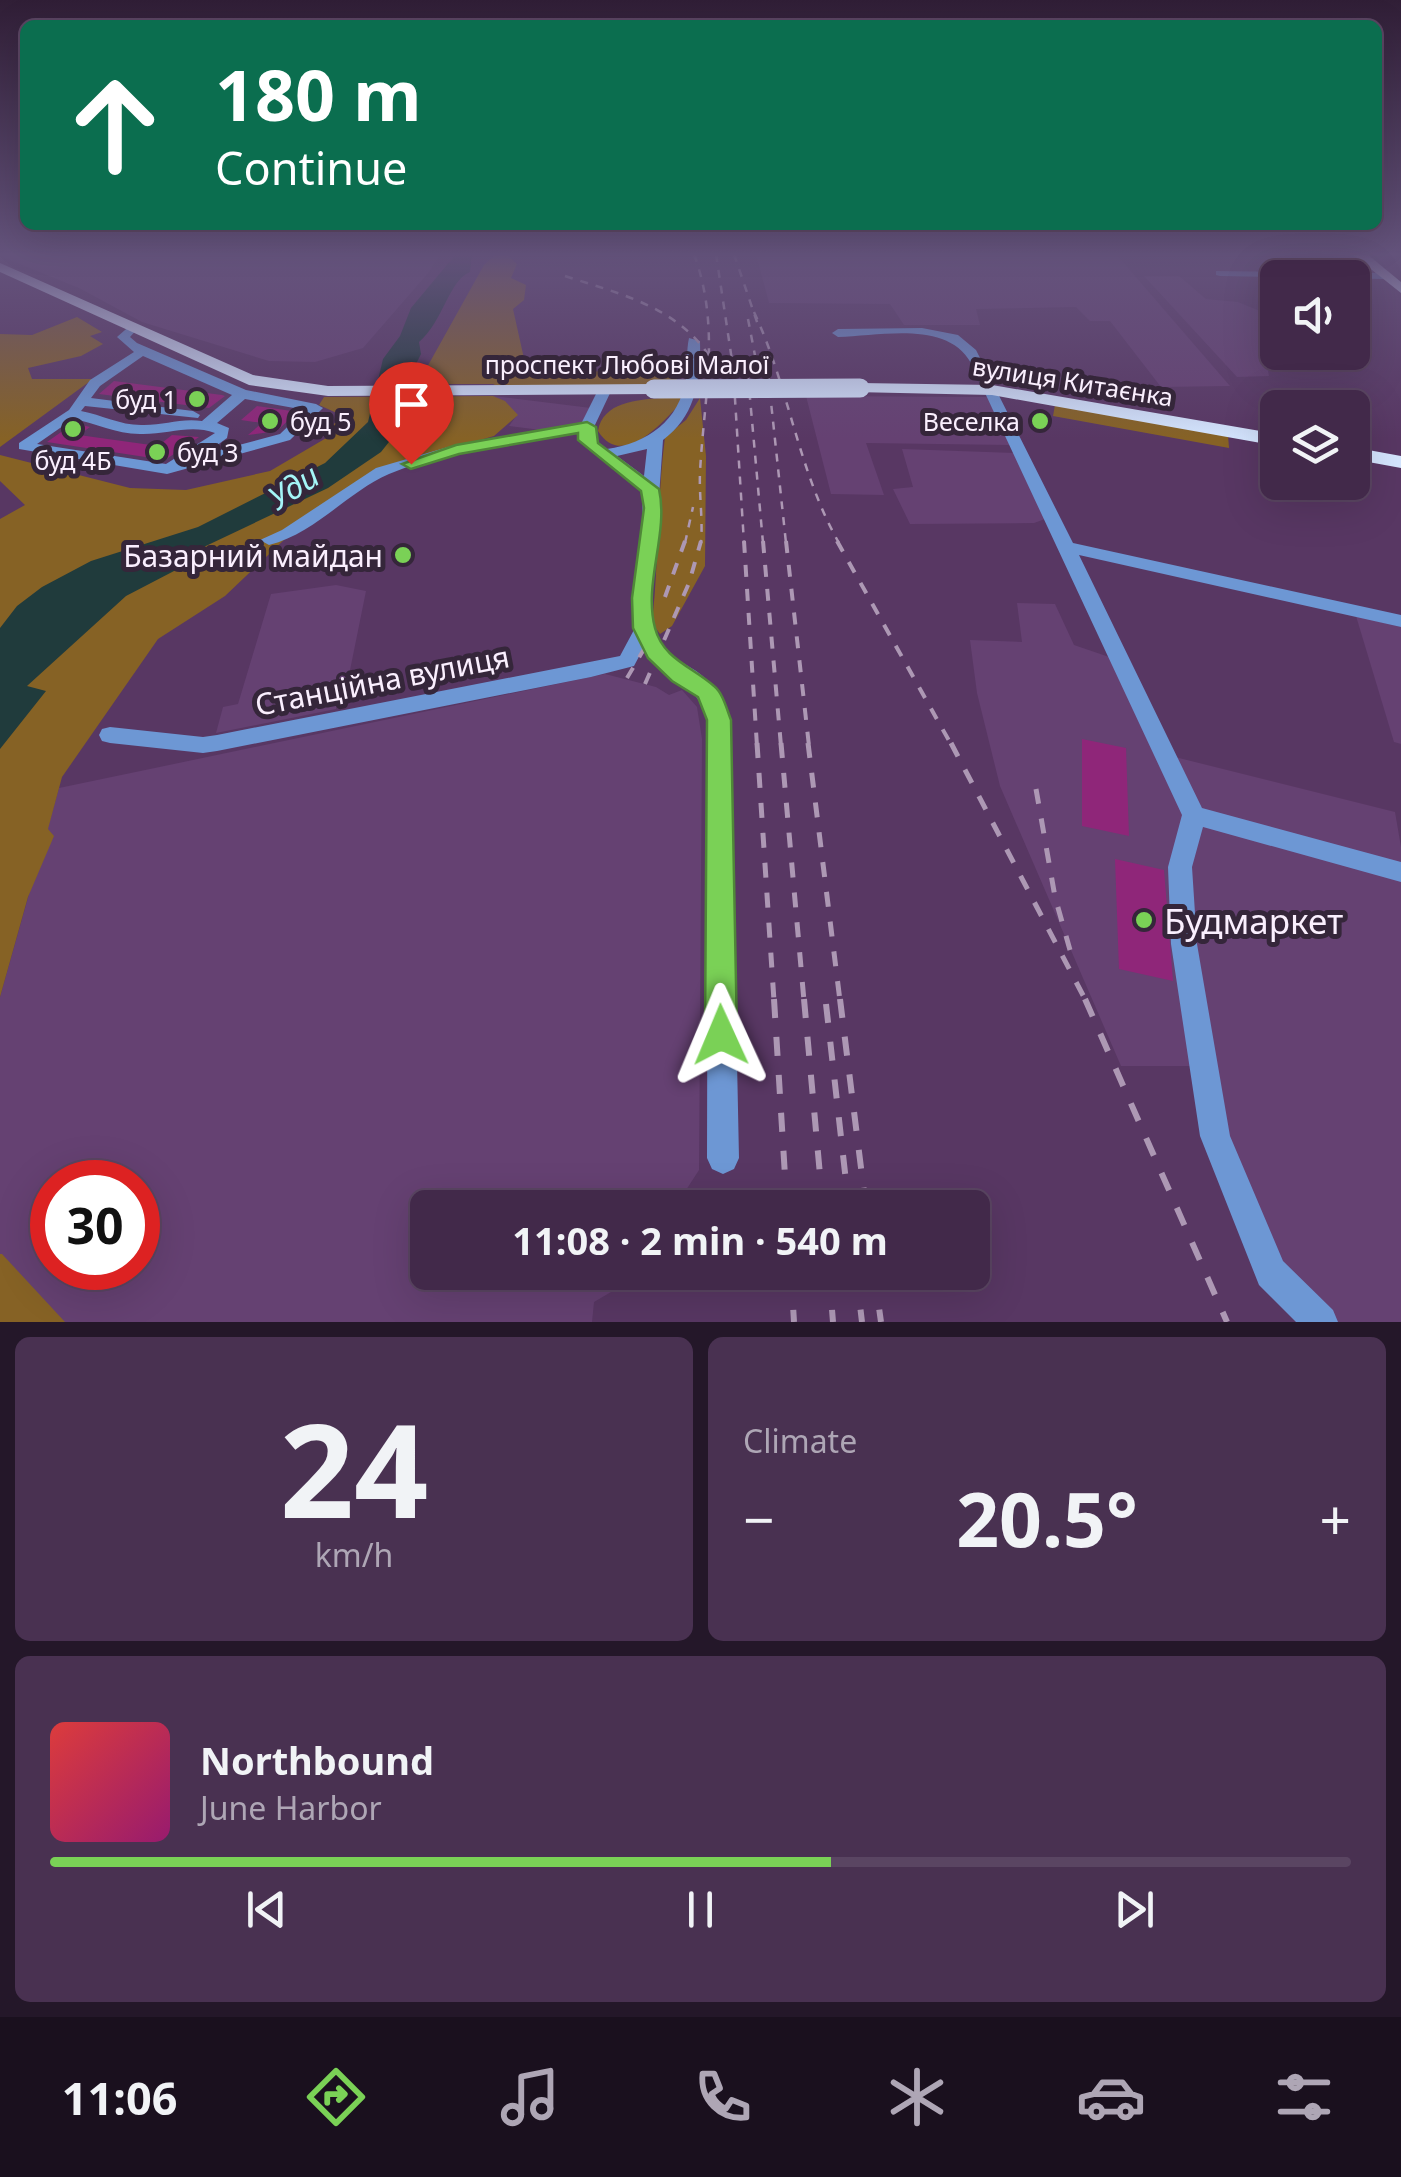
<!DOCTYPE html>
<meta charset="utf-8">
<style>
:root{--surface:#42294a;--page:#493151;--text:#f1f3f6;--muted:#aea6b5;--line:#5a4562;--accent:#7ad156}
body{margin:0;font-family:"Noto Sans",sans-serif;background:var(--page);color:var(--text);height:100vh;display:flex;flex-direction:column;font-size:38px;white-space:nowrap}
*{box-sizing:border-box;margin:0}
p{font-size:32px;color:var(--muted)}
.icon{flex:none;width:55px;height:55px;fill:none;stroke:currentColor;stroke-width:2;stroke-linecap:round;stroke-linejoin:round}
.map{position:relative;height:1322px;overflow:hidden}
.drawer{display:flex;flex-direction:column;gap:15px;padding:15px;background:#241729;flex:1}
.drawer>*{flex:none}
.banner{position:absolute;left:20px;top:20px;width:1362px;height:210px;border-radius:15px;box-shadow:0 10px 40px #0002,0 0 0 2px var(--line);background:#0b6e4f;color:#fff;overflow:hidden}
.tools{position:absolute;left:1260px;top:260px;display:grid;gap:20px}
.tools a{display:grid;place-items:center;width:110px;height:110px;border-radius:15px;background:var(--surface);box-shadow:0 10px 40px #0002,0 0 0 2px var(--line);font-size:50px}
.speed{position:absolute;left:30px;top:1160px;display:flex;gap:20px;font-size:50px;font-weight:700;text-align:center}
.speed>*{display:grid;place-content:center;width:130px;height:130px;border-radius:50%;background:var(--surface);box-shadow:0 10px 40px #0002,0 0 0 2px var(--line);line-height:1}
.speed .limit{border:15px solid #d22;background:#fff;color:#111}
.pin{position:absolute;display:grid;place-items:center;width:85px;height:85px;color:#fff;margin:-102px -42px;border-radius:50% 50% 50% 0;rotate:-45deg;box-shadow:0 0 10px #0007}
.pin .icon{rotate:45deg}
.me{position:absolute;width:110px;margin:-55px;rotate:359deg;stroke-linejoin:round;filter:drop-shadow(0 0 8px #0008)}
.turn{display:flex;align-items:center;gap:35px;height:210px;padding:0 30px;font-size:45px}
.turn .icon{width:130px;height:130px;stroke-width:2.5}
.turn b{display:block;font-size:70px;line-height:85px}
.big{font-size:75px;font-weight:700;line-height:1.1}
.drawer .tile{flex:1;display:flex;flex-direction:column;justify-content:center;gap:15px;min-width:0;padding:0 35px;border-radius:15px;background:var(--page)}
.drawer .dial{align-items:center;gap:0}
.dial b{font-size:130px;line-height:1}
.song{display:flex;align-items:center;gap:30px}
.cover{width:120px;height:120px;border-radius:15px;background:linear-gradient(135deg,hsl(0 70% 55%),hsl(320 70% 35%))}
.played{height:10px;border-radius:5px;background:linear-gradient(90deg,var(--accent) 60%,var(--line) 60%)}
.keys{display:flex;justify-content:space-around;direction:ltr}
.heat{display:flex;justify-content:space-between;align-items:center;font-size:55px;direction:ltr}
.drawer .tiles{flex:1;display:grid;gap:15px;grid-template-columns:1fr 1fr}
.tile:last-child{grid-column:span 2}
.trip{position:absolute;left:410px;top:1190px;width:580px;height:100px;border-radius:15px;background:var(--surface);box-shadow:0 10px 40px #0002,0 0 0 2px var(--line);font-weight:700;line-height:100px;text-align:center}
.tab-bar{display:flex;height:160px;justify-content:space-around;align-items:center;background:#1a101e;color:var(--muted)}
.tab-bar .icon{width:70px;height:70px}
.tab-bar .on{color:var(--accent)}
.tab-bar b{font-size:45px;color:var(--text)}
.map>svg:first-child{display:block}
.built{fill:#654172;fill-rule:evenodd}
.green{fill:#866225}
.water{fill:#203b3c}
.building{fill:#8f2679}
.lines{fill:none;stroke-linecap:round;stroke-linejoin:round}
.minor{fill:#6d97d4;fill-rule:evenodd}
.major{fill:#d4e5fe;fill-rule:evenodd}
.rail-far3{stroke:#ad98b4;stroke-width:2.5;stroke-dasharray:8 8;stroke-linecap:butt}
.rail-far2{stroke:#ad98b4;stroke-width:4;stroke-dasharray:12 12;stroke-linecap:butt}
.rail-far1{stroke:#ad98b4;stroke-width:5;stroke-dasharray:15 15;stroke-linecap:butt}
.rail{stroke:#ad98b4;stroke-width:6;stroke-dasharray:19 19;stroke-linecap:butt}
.major-bridge{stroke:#d4e5fe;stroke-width:19}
.route{fill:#7ad156;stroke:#4f8838;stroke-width:2.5}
.poi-dot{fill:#7ad156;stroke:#35263a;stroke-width:4}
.labels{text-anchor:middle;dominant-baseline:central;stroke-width:10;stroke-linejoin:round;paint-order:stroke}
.far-street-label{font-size:25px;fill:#faeffe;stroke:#35263a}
.far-poi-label{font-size:25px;fill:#faeffe;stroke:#35263a;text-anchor:end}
.poi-label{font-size:30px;fill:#faeffe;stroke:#35263a;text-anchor:end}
.street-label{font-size:30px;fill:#faeffe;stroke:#35263a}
.water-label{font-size:32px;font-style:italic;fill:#a4f5f7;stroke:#35263a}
.near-poi-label{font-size:35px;fill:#faeffe;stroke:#35263a;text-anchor:start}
</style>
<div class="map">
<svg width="1401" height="1322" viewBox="0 0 1401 1322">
<rect width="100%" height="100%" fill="#583763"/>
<g class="built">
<path d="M 5,254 L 440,254 L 429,272 L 363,348 L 315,362 L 269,361 L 142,322 L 79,288 L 0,256 Z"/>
<path d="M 756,254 L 1116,254 L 1230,386 L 1161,387 L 1110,321 L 1090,321 L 1076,307 L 976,309 L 980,325 L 904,325 L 890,304 L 769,303 Z"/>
<path d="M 1144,276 L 1179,276 L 1206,299 L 1238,302 L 1277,318 L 1278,352 L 1311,353 L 1328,372 L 1268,371 L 1269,376 L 1237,377 Z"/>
<path d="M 493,396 L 591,408 L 587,427 L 549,431 L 509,426 L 517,415 Z"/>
<path d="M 806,396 L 987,397 L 1010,445 L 866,443 L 884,495 L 831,494 Z"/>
<path d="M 902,449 L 1015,453 L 1045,519 L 1034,523 L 910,524 L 893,489 L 913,487 Z"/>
<path d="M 336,585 L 366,591 L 346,690 L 337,693 L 336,709 L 216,733 L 223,707 L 238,704 L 271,594 Z"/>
<path d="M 1017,603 L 1055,604 L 1074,645 L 1115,659 L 1159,753 L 1395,812 L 1401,847 L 1401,1322 L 1308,1322 L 1195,1066 L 1121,1066 L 1000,786 L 977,693 L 970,640 L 1022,642 Z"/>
<path d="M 1356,616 L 1401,627 L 1401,744 L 1394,742 Z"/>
<path d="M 605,674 L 656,687 L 669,695 L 682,690 L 697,707 L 702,739 L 699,1170 L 675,1207 L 428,1208 L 428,1272 L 634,1273 L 628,1282 L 594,1302 L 592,1322 L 42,1322 L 0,1283 L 0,997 L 59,788 ZM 52,1182 L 138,1182 L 138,1268 L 52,1268 Z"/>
</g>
<g class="green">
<path d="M 506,254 L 517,264 L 511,278 L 526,285 L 524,300 L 513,309 L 525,363 C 536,366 545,373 556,374 C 592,378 646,354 677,379 L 675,385 L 499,387 L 493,384 L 425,384 L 421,378 L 484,265 L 495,255 Z"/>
<path d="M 77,317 L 102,332 L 90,336 L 103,344 L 81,356 L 28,368 L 32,379 L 93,379 L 0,447 L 0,334 L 32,335 Z"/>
<path d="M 493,396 L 505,401 L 518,415 L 494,436 L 377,470 L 286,538 L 225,596 L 158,639 L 62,777 L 48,829 L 54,836 L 28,897 L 0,997 L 0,519 L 25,505 L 0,481 L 0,455 L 130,488 L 186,490 L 270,471 L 328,437 L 339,414 L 319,405 L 324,397 Z"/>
<path d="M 661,398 L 685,398 C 665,420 623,471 598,431 C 603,402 636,400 661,398 Z"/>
<path d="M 700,398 L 706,456 L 705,566 L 672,626 L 660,634 L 652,623 C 659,561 657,499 665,437 L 686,420 Z"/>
<path d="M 1055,405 L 1228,435 L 1229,448 L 1053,416 Z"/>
<path d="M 0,1254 L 2,1254 L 65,1322 L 0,1322 Z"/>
</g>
<path class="water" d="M 456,254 L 472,254 L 470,272 C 449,280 443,322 419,342 L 421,354 L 408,380 L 404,423 L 381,452 L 328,488 L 191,553 L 174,571 L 126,596 L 27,686 L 46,691 L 0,749 L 0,628 L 17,606 L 42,587 L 91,561 L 198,527 L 325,463 L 368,422 L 383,359 L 400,336 L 411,308 Z"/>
<g class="building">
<path d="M 114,381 L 222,395 L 225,396 L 209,408 L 99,394 Z"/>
<path d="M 257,406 L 285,410 L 297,412 L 277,431 L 248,435 L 262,423 L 241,420 Z"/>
<path d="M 74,423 L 90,427 L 79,435 L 158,446 L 172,435 L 199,437 L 165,460 L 47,442 Z"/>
<path d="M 1082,739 L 1126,748 L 1129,836 L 1082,826 Z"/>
<path d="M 1115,859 L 1164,870 L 1173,981 L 1119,969 Z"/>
</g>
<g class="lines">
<g class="minor">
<path d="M 1216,271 L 1385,273 L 1391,276 L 1385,279 L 1220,276 L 1216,275 Z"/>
<path d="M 133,323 L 139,327 L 130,337 L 137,343 L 246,390 L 316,404 L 323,408 L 290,440 L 167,474 L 19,449 L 19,443 L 69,410 L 90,380 L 134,352 L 117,337 ZM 143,356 L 232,395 L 202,421 C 181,418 165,425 144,425 C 121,426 103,415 81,411 L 85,406 L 198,418 L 200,415 L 193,411 L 91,398 L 100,386 ZM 245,399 L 305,410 L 280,434 L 205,454 L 227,438 L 229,428 L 217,423 ZM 73,419 C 97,423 117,435 143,434 C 169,434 191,424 215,433 L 166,464 L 37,444 Z"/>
<path d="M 922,328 L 958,335 L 976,350 L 1073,543 L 1401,615 L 1401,627 L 1079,555 L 1202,808 L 1401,862 L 1401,882 L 1203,827 L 1192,867 L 1197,944 L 1230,1136 L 1283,1261 L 1333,1310 L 1338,1322 L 1296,1322 L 1259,1285 L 1200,1136 L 1171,944 L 1168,867 L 1182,815 L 971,363 C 947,320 880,336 838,337 L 832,333 L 838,329 Z"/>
<path d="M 689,338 L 700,341 C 701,379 696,416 663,440 L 651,610 C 659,670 688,653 716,690 C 723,698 726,710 730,720 L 739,1158 L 734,1169 L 723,1174 L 712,1169 L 707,1158 L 708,720 C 694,676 665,683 643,649 L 634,666 L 591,677 L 217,751 L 203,753 L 110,743 L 102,741 L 99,735 L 102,729 L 110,727 L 203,737 L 217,735 L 620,656 L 635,628 L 633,593 L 643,524 L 642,491 L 581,443 L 579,433 C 517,444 447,449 389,474 C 346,493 316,533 269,545 L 260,540 L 282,530 L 376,468 L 448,447 L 581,424 L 600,386 L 612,389 L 594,427 L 594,439 L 607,449 C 648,443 679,421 686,379 C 688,365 686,351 689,338 ZM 647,449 L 644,476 L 617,456 Z"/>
</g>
<g class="major">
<path d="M 1352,254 L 1367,254 L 1401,282 L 1401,293 Z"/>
<path d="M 0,263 L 253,375 L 328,386 L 654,384 L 663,389 L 654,394 L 328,396 L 249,385 L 0,272 Z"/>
<path d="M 860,383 L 992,385 L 1278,434 L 1278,446 L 992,395 L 854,392 L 851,388 Z"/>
<path d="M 1352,447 L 1401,456 L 1401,468 L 1352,459 Z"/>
</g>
<g class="rail-far3">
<path d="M 694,254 C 721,328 704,396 700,472 C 699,496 703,519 701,543"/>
<path d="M 716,254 L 733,367 L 744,543"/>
<path d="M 734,254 L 758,325"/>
<path d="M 565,276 C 620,294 676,306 710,357"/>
<path d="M 754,312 C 789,387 798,471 839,543"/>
<path d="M 748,319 L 762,392"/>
<path d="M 768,374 L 786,543"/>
<path d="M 748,376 L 763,543"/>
<path d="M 685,543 L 693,507"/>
</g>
<g class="rail-far2">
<path d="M 744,541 L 757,746"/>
<path d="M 763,541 L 781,746"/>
<path d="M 786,541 L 809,746"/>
<path d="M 837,541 L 952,746"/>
<path d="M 665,597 L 685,541"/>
<path d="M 627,678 L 647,644"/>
<path d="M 645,684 L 689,583 L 701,541"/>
</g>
<g class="rail-far1">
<path d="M 757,743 L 774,1001"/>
<path d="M 781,743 L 804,1001"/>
<path d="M 808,743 L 840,1001"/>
<path d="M 951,743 L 1086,1001"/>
<path d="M 1036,789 L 1055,897 L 1070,950"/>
</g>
<g class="rail">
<path d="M 774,999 L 787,1208"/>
<path d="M 804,999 L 823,1208"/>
<path d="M 840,999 L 866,1208"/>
<path d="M 1085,999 L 1227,1322"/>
<path d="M 826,1004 L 849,1208"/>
<path d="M 791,1272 L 794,1322"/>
<path d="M 829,1272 L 833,1322"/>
<path d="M 856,1272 L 862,1322"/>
<path d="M 874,1272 L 881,1322"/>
</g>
<path class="major-bridge" d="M 654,389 L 860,388"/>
</g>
<linearGradient id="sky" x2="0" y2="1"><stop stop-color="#301e36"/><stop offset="0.58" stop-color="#64537c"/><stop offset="1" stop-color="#64537c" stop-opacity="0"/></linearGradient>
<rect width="1401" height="439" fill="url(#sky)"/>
<path class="route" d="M 587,422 L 596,427 L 598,443 L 659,489 C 669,534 643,583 655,628 C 663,659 693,667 714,686 C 723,693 727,710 731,720 L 737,1035 L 732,1046 L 721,1051 L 710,1046 L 705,1035 L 707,720 L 698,697 L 672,681 L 648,658 L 633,628 L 632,598 L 644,508 L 641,491 L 578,440 L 578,433 L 459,454 L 411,469 L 402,464 L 456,445 Z"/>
<g class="poi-dot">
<circle cx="197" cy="399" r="10"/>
<circle cx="270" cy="421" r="10"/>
<circle cx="1040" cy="421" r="10"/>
<circle cx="73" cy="429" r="10"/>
<circle cx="157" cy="452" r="10"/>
<circle cx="403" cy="555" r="10"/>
<circle cx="1144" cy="920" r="10"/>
</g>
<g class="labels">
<g class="far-street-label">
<text x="627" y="364">проспект Любові Малої</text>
<text transform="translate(1073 381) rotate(9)">вулиця Китаєнка</text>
</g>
<g class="far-poi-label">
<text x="177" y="399">буд 1</text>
<text x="290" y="421" text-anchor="start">буд 5</text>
<text x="1020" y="421">Веселка</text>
<text x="177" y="452" text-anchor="start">буд 3</text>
<text x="73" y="460" text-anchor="middle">буд 4Б</text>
</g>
<g class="poi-label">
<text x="383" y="555">Базарний майдан</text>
</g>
<g class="street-label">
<text transform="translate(382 680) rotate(-11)">Станційна вулиця</text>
</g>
<g class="water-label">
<text transform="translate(293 486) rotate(-33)">Уди</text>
</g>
<g class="near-poi-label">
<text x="1164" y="920">Будмаркет</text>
</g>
</g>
</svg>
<div class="tools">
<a><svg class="icon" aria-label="sound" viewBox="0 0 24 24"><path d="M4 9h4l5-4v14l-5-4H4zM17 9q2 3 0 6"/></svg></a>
<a><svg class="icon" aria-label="layers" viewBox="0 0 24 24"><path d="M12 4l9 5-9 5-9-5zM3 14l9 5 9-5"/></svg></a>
</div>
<div class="speed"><div class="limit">30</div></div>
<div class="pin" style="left:411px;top:464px;background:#d93025"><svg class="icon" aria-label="arrive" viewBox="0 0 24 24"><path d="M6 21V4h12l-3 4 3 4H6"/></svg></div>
<svg class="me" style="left:721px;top:1035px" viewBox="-20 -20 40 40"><path d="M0-17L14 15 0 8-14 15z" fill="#7ad156" stroke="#fff" stroke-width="4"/></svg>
<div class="trip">11:08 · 2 min · 540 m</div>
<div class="banner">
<div class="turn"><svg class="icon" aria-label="ahead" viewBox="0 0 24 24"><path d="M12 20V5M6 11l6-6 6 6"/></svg><div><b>180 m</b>Continue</div></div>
</div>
</div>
<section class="drawer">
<div class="tiles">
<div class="tile dial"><b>24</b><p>km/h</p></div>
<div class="tile"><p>Climate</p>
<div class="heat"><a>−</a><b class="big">20.5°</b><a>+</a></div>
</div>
<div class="tile">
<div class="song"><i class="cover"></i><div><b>Northbound</b><p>June Harbor</p></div></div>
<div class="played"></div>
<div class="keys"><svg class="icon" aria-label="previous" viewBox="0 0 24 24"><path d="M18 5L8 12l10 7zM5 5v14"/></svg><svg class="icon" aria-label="pause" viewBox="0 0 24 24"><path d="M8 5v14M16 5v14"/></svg><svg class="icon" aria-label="next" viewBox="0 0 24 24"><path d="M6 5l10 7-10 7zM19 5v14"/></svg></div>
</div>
</div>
</section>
<nav class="tab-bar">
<b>11:06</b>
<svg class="icon on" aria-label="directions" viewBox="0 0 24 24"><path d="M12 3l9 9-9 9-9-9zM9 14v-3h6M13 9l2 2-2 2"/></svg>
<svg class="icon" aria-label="music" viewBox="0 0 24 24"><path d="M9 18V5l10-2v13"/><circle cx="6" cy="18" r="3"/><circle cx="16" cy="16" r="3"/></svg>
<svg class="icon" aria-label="phone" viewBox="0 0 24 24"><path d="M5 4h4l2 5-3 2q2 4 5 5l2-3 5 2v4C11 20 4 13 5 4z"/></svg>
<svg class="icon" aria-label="climate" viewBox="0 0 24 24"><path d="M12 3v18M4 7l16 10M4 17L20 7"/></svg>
<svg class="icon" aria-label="car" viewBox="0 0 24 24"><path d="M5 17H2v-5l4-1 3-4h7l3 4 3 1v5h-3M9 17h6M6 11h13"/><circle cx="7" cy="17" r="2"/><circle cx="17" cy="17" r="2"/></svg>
<svg class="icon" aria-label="filters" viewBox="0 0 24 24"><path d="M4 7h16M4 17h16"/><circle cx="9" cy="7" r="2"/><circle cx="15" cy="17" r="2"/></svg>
</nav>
